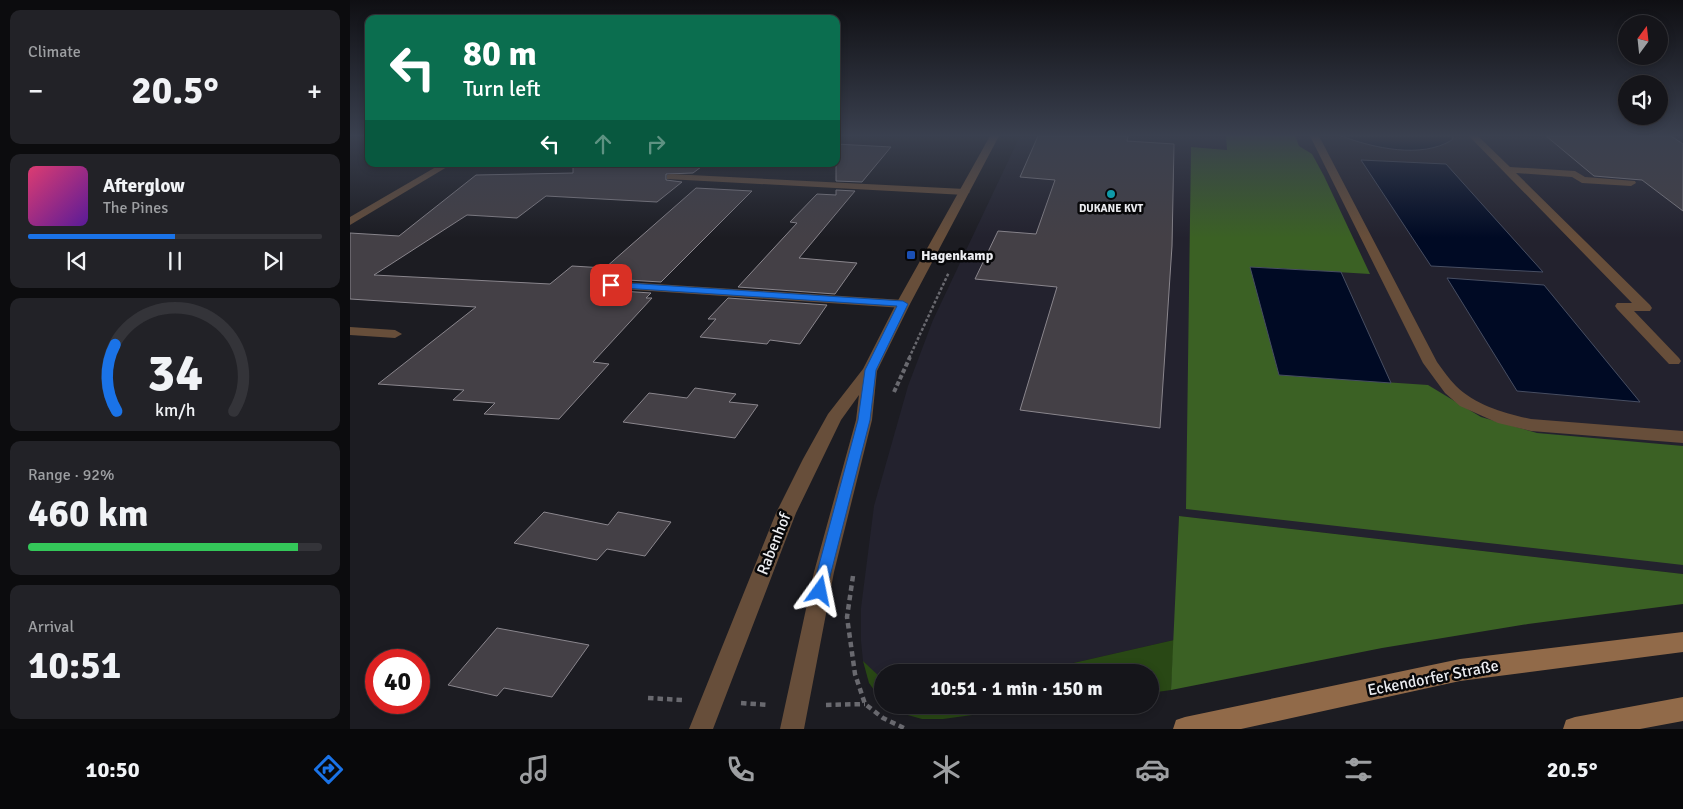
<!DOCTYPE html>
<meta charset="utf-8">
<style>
:root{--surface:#15151a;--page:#222227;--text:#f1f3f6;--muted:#9d9fa2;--line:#343439;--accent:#1a73e8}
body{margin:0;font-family:Signika,sans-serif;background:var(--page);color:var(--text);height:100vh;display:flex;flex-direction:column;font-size:19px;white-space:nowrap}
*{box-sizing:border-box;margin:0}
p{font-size:16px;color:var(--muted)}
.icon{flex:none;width:28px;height:28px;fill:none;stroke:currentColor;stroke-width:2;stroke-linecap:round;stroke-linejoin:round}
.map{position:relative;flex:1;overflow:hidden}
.details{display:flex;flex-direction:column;gap:10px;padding:10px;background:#0c0c0e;width:350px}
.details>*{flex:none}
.banner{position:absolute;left:15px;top:15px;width:475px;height:152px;border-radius:10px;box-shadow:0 2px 8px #0003,0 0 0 1px var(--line);background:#0b6e4f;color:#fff;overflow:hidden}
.needle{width:32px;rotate:15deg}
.controls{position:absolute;left:1268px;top:15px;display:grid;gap:10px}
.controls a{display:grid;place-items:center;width:50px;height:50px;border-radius:50%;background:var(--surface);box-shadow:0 2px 8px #0003,0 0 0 1px var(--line);font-size:25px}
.speed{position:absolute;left:15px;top:649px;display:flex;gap:10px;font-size:25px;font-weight:700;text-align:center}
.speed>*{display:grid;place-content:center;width:65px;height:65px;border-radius:50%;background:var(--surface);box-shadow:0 2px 8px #0003,0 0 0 1px var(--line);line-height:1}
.speed .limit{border:8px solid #d22;background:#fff;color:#111}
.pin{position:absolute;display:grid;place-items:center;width:42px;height:42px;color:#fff;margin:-21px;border-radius:10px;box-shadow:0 2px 8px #0006}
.me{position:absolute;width:55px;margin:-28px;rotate:12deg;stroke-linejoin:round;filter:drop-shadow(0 0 4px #0008)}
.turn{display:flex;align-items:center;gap:18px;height:105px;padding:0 15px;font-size:22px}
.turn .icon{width:65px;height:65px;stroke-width:2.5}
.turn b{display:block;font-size:35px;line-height:42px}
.lanes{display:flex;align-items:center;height:48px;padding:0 15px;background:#0003;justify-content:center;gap:25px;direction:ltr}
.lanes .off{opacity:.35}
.big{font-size:38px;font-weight:700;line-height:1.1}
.details .widget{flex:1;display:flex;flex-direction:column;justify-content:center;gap:8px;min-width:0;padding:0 18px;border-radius:10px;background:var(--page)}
.details .dial{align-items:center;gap:0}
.dial svg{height:130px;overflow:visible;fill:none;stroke:var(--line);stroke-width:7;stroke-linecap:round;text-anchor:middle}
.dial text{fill:var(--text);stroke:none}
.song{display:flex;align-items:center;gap:15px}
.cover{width:60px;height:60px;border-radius:8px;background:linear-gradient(135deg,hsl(340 70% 55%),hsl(270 70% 35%))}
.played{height:5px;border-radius:2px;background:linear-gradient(90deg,var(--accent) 50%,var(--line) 50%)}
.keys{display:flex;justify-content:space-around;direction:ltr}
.heat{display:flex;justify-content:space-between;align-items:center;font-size:28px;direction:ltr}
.charge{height:8px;border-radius:4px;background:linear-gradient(90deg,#34c759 92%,var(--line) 0)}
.trip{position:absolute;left:524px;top:664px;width:285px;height:50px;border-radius:25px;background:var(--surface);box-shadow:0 2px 8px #0003,0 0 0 1px var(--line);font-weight:700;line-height:50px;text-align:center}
.tab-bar{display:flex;height:80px;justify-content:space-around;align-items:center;background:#08080a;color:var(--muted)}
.tab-bar .icon{width:35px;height:35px}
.tab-bar .current{color:var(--accent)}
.tab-bar b{font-size:22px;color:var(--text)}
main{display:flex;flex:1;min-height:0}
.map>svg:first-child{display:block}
.built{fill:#23222e}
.green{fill:#294815}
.forest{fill:#3b6124}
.water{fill:#000a24;stroke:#474e62}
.building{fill:#444046;stroke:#8a868d}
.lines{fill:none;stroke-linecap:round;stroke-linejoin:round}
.path-far2{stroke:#69696f;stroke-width:2.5;stroke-dasharray:3 2;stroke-linecap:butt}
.path-far1{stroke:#69696f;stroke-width:4;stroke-dasharray:4.5 2.5;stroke-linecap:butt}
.path{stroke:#69696f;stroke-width:4.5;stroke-dasharray:5.5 4;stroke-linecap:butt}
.service{fill:#674e3a;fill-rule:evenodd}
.minor{fill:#674e3a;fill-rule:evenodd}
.tertiary{fill:#674e3a;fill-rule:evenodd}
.secondary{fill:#916a49;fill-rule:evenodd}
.route{fill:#1a73e8;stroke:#114b97}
.culture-dot{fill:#0f9aa8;stroke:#070709;stroke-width:2}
.transit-dot{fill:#1a4fb4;stroke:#070709;stroke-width:2}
.labels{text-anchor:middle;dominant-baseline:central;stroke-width:5;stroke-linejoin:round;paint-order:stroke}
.far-poi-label{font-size:11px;font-weight:bold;fill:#ecedf1;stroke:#070709}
.poi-label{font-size:14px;font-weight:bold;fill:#ecedf1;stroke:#070709;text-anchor:start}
.near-street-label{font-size:16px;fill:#ecedf1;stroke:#070709}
</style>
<main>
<section class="details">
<div class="widget"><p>Climate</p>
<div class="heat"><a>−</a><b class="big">20.5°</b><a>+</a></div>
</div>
<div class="widget">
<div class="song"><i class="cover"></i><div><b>Afterglow</b><p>The Pines</p></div></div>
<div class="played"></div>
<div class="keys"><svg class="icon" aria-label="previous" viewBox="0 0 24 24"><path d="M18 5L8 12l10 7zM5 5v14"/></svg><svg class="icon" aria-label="pause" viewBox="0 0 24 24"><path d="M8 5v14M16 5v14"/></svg><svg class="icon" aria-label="next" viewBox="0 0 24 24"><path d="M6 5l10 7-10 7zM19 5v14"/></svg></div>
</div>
<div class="widget dial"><svg viewBox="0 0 100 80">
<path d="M14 69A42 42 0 1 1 86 69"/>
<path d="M14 69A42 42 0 0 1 13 28" stroke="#1a73e8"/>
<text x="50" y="56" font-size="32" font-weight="700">34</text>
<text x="50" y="72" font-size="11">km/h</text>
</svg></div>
<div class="widget"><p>Range · 92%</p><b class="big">460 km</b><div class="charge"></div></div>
<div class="widget"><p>Arrival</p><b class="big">10:51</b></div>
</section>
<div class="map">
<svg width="1333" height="729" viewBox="0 0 1333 729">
<rect width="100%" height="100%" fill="#1c1c22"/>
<path class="built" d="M 670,136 L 1333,136 L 1333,574 L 829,516 L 824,640 L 684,672 L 532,672 L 532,679 L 527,676 L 513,661 L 511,641 L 511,608 L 524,506 L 558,386 L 583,320 Z"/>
<g class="green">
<path d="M 824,640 L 821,690 L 800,693 L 800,672 L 684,672 Z"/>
<path d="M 513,661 L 532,679 L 532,701 L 519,683 Z"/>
<path d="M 538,705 L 696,705 L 593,719 L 572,719 L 547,712 Z"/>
</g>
<g class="forest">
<path d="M 876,136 L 945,136 L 949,146 L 962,154 L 974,176 L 1020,274 L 901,267 L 929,375 L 1078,385 L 1131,417 L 1187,433 L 1333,446 L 1333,565 L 836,509 L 841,147 L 877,150 Z"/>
<path d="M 829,516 L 1333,574 L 1333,604 L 1178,624 L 1032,648 L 821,690 Z"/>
</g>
<g class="water">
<path d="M 991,136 L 1103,136 L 1102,140 C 1071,159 1024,148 991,136 Z"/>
<path d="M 1011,160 L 1096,164 L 1193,272 L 1081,266 Z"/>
<path d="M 900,267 L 991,272 L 1041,383 L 929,375 Z"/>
<path d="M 1097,278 L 1194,285 L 1290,402 L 1167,391 Z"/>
</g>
<g class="building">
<path d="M 688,136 L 778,136 L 777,141 L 824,144 L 822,246 L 810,428 L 670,410 L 707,287 L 625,279 L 648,231 L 686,234 L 705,180 L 670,177 Z"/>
<path d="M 1196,136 L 1321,136 L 1333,144 L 1333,211 L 1292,180 L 1244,176 Z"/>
<path d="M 486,144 L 541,147 L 512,182 L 486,181 Z"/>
<path d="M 223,164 L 355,164 L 343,173 L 316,174 L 316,180 L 332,182 L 307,202 L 196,196 L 167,218 L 117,215 L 24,275 L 200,284 L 222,266 L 255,268 L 346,188 L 402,191 L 311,282 L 261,279 L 254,281 L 253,286 L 256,290 L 301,293 L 296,298 L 302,298 L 243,362 L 259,364 L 209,419 L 134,414 L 145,403 L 103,400 L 114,390 L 28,384 L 126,307 L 0,299 L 0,233 L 49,236 L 126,175 L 223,173 Z"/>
<path d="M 486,190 L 505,191 L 449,258 L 507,263 L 485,294 L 388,287 L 447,223 L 440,222 L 467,194 L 486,195 Z"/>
<path d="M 378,298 L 477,305 L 450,344 L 420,340 L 417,344 L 350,337 L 366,319 L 358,319 Z"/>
<path d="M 345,388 L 386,394 L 379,402 L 408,405 L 385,438 L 273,422 L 299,393 L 337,398 Z"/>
<path d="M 194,512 L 258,525 L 268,512 L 321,522 L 295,556 L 257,549 L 247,560 L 164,543 Z"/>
<path d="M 147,628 L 239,645 L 202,697 L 154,688 L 147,696 L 98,685 Z"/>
</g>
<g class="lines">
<path class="path-far2" d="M 559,358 L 599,272"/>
<path class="path-far1" d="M 544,392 L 560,357"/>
<g class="path">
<path d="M 503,576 L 497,617 L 505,674 L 515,704 L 533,718 L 556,729"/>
<path d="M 298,698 L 332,700"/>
<path d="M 391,703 L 419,705"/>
<path d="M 476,705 L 515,704"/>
</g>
<g class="service">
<path d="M 960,136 L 969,136 L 1087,362 C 1093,370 1099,379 1106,386 C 1125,405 1156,414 1181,419 L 1333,431 L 1333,443 L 1181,431 L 1148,423 L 1110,406 L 1095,393 L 1073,363 Z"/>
<path d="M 1119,136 L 1128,136 L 1160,167 L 1225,171 L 1235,177 L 1285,181 L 1286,183 L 1281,186 L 1232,183 L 1222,177 L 1166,173 L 1300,305 L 1302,308 L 1300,311 L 1284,311 L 1329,358 L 1331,361 L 1329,364 L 1319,364 L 1267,309 L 1265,306 L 1267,303 L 1282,303 Z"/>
<path d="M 321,174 L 615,189 L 620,192 L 615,195 L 317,179 L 317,175 Z"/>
<path d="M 261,281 L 553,300 L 560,304 L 553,308 L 256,288 L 255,285 L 256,282 Z"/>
<path d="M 0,327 L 45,330 L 52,334 L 45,338 L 0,335 Z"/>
</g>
<path class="minor" d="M 91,164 L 102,164 L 0,225 L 0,217 Z"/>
<path class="tertiary" d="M 640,136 L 649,136 L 560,304 L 527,371 L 522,420 L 484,572 L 454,729 L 430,729 L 464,572 L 506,420 L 509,395 L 491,420 L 446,513 L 363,729 L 339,729 L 426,513 L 453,459 L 478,414 L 513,369 L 546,304 Z"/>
<g class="secondary">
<path d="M 1333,632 L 1333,652 L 1110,681 L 891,729 L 823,729 L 826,720 L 835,717 L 1110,659 Z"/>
<path d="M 1333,697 L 1333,721 L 1290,729 L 1213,729 L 1216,720 L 1225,717 Z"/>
</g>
</g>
<linearGradient id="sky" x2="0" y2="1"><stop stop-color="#0f0f13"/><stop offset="0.57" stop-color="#3a404f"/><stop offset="1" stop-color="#3a404f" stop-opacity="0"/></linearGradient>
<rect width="1333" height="238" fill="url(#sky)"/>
<path class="route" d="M 261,282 L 553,301 L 558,304 L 526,370 L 520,420 L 475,596 L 470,598 L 464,596 L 462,591 L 508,420 L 515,370 L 547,306 L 258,287 L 258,283 Z"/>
<circle class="culture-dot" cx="761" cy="194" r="5"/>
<rect class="transit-dot" x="556" y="250" width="10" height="10" rx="2.5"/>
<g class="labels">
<g class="far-poi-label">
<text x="761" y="208">DUKANE KVT</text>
</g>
<g class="poi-label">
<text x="571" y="255">Hagenkamp</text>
</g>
<g class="near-street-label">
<text transform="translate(424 544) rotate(-68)">Rabenhof</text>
<text transform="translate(1083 678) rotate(-11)">Eckendorfer Straße</text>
</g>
</g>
</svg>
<div class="controls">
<a><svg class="needle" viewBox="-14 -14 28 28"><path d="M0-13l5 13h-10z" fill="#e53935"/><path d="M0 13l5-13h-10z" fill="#9d9fa2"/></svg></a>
<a><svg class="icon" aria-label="sound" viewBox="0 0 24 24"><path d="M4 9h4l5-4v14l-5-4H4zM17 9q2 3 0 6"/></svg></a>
</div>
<div class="speed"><div class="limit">40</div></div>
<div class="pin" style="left:261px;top:285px;background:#d93025"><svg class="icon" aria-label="arrive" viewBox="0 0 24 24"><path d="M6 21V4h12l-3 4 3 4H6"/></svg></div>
<svg class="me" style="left:470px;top:591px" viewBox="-20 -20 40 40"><path d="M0-17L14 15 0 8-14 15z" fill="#1a73e8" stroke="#fff" stroke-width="4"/></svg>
<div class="trip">10:51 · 1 min · 150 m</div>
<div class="banner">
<div class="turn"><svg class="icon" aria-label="left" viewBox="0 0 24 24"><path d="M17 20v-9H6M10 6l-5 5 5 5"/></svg><div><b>80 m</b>Turn left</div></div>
<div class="lanes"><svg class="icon" aria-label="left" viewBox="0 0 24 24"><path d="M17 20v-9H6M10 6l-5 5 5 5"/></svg><svg class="icon off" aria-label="ahead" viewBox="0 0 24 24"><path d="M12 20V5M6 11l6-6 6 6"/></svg><svg class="icon off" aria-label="right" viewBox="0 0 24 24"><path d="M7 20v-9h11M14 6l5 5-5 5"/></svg></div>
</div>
</div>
</main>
<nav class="tab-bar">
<b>10:50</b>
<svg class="icon current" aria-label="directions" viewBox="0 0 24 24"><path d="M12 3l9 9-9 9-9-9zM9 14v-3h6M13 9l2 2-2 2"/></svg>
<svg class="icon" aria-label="music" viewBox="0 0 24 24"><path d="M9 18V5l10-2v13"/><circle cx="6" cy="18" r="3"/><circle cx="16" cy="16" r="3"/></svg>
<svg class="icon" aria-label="phone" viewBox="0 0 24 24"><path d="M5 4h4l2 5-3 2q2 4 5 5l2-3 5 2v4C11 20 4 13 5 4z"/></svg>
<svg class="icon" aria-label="climate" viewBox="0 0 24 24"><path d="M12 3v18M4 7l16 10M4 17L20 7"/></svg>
<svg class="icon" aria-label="car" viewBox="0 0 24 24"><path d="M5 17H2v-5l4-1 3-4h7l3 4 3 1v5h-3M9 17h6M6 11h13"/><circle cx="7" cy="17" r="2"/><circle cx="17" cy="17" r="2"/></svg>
<svg class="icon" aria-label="filters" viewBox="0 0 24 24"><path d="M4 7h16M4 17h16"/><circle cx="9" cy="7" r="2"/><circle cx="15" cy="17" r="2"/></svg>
<b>20.5°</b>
</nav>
